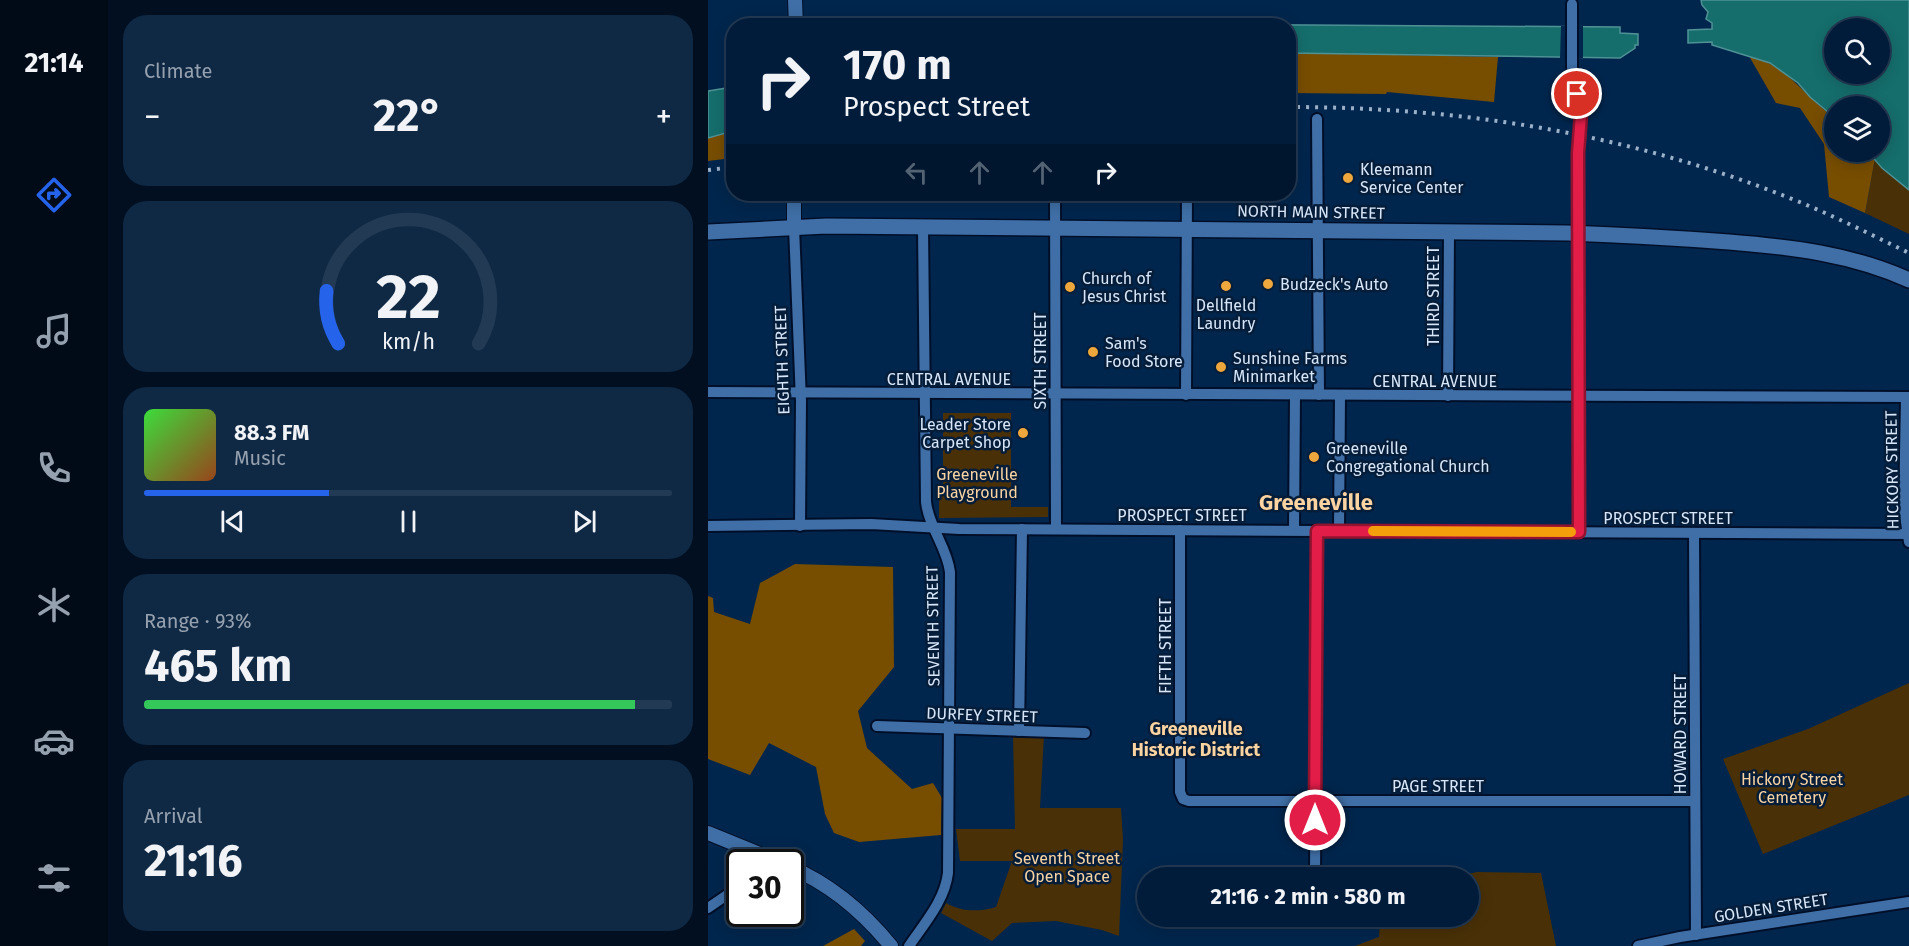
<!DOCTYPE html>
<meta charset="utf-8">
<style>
:root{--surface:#011c3a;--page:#0f2945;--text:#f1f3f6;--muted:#96a1af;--line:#233a54;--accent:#2563eb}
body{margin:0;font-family:"Fira Sans",sans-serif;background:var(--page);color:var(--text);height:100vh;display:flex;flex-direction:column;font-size:22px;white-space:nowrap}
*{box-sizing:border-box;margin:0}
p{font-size:20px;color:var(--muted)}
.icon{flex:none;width:33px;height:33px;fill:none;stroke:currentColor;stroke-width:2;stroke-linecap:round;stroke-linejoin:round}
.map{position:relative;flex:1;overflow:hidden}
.details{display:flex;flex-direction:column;gap:15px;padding:15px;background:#010f20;width:600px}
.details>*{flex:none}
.top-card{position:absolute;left:18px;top:18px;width:570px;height:183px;border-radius:24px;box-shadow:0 3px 15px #0003,0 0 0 2px var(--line);background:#011c3a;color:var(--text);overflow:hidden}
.tools{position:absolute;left:1116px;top:18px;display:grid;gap:12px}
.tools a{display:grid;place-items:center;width:66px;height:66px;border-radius:50%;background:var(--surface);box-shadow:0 3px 15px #0003,0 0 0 2px var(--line);font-size:30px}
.speed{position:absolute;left:18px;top:849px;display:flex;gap:12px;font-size:30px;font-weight:700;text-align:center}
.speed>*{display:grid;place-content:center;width:78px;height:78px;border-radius:50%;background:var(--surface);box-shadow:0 3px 15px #0003,0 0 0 2px var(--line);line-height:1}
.speed .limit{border:3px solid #111;border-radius:9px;background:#fff;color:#111}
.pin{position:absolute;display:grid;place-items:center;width:51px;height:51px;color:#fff;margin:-26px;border:3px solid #fff;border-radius:50%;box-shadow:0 2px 6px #0007}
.me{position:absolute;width:66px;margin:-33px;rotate:0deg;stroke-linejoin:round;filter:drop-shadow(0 0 4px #0008)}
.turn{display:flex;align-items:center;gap:21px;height:126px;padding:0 18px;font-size:27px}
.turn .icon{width:78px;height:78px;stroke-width:2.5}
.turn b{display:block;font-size:42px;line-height:51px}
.lanes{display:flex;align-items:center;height:57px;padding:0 18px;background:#0003;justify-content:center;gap:30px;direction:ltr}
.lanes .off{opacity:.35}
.big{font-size:45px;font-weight:700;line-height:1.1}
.details .tile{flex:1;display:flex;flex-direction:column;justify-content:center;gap:9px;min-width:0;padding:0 21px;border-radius:24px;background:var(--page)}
.details .dial{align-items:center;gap:0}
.dial svg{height:156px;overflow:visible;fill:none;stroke:var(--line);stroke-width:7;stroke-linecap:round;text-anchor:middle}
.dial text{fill:var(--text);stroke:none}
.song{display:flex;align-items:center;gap:18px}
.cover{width:72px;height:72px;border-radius:9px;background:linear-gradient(135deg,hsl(120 70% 55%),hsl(20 70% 35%))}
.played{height:6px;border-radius:3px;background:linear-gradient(90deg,var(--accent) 35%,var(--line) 35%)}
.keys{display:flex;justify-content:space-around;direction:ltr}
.heat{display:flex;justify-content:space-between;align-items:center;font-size:33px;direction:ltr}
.charge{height:9px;border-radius:4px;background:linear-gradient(90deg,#34c759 93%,var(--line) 0)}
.trip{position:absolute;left:429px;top:867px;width:342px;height:60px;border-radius:30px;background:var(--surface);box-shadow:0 3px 15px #0003,0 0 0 2px var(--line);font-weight:700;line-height:60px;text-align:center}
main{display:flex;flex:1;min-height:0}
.dock{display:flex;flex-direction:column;width:108px;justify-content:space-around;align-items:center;background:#000b17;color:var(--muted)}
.dock .icon{width:42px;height:42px}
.dock .current{color:var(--accent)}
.dock b{font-size:27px;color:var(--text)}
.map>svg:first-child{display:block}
.green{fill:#493007}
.forest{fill:#774d00}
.water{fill:#156e6c;stroke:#4f9296;stroke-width:1.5;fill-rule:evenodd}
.pier{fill:#01264d}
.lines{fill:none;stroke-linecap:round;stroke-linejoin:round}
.minor-casing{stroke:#000f29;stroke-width:14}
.tertiary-casing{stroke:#000f29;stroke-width:16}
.secondary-casing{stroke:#000f29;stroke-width:18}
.minor{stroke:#3f6fa6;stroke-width:10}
.tertiary{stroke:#3f6fa6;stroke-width:14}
.secondary{stroke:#3f6fa6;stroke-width:15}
.rail{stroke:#9bb0c9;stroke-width:4;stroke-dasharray:3 6;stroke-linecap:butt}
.route-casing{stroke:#92132f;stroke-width:15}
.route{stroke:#e11d48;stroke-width:10}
.slow{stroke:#f59e0b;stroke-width:10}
.poi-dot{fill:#eea73d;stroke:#051d39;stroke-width:2}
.labels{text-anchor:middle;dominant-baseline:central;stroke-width:5;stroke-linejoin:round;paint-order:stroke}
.poi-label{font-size:16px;fill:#d7e6f9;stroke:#051d39;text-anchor:start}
.street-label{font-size:16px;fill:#d7e6f9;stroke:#051d39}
.park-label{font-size:16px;fill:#fad4a3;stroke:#051d39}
.neighbourhood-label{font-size:18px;font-weight:bold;fill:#fcd4a1;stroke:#051d39}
.district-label{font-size:22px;font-weight:bold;fill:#fcd4a1;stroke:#051d39}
</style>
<main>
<nav class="dock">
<b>21:14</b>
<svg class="icon current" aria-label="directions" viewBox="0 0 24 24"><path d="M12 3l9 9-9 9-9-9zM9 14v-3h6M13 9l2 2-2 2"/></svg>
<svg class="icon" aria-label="music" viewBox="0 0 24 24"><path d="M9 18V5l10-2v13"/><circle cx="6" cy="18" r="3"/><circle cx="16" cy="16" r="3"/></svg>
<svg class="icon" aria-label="phone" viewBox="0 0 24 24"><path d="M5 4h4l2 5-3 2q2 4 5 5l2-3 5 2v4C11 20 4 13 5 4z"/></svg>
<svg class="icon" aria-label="climate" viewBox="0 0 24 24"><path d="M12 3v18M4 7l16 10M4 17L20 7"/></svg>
<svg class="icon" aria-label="car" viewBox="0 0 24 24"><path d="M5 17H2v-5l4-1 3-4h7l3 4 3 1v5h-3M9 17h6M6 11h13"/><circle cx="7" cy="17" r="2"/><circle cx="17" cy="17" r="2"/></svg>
<svg class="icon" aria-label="filters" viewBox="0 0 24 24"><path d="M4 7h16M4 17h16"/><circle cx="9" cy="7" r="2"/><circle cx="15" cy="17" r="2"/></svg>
</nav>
<section class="details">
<div class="tile"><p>Climate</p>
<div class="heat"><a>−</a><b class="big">22°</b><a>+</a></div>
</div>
<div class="tile dial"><svg viewBox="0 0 100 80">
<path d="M14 69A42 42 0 1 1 86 69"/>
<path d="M14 69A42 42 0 0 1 8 42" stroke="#2563eb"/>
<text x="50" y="56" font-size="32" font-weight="700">22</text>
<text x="50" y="72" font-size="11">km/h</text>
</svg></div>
<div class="tile">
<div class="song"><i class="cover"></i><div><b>88.3 FM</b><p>Music</p></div></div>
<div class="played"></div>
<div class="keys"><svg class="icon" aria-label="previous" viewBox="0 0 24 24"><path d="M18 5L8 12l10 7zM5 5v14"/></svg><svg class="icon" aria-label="pause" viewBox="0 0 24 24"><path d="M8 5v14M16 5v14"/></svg><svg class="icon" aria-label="next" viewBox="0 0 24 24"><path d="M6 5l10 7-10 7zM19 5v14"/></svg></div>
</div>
<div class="tile"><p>Range · 93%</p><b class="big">465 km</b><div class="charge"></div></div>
<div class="tile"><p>Arrival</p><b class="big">21:16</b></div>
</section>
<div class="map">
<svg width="1201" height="946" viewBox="0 0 1201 946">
<rect width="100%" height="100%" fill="#01264d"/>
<g class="green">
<path d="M 1167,158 L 1176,170 L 1201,190 L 1201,234 L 1157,213 Z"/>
<path d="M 235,413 L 303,413 L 303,507 L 340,507 L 340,517 L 231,518 L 231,488 L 235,488 Z"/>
<path d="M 1201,683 L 1201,795 L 1055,854 L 1015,759 L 1100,729 Z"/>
<path d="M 305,735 L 336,736 L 332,808 L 413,808 L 415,840 L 411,936 L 394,930 L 348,921 L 304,923 L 284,941 L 233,913 L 238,903 C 253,912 272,912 288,907 L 304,861 L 252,861 L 248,829 L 307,829 Z"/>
<path d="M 769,872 L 833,873 L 848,946 L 647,946 L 671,937 L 672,917 L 760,916 L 760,878 L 747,877 Z"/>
</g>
<g class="forest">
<path d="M 581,53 L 790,57 L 786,102 L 679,92 L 678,94 L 581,93 Z"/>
<path d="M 1041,56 C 1081,66 1095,96 1126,117 L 1126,152 L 1160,152 L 1167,158 L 1157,213 L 1121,197 L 1116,144 L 1092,108 L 1068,103 Z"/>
<path d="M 25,131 L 25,158 L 0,161 L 0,138 Z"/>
<path d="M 87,564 L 185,567 L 186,667 L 150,711 L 159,748 L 204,789 L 225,783 L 234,798 L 233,835 L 151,842 L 126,833 L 117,814 L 108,767 L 61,743 L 42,775 L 0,759 L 0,596 L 5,598 L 6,612 L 42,624 L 52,583 Z"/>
<path d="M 146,929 L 157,941 L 153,946 L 115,946 Z"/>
</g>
<g class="water">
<path d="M 993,0 L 1201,0 L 1201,190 L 1174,168 L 1160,152 L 1172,152 L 1172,106 L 1126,106 L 1126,117 L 1102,97 L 1090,83 L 1062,63 L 1004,45 L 1004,42 L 980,43 L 980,30 L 1004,29 L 1004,23 L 998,19 L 1000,12 L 994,5 ZM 1126,28 L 1172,28 L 1172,74 L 1126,74 Z"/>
<path d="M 456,24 L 912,27 L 912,33 L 930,34 L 930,45 L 927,45 L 927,48 L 912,58 L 581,53 L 580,26 L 434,26 Z"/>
<path d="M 25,87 L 25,131 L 0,138 L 0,91 Z"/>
</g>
<path class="pier" d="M 853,26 L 875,26 L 875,58 L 852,58 Z"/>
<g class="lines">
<defs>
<g id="minor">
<path d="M 864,4 L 864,67 L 873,114 L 870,153 L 871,532"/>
<path d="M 609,119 L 611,395"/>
<path d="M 347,194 L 348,529"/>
<path d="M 86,227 L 93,401 L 92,526"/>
<path d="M 0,392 L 1201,397"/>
<path d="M 478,395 L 479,194"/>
<path d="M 740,396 L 741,232"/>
<path d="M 1198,397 L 1196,509 L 1201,542"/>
<path d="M 0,526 L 163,524 L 251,529 L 1201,534"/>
<path d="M 472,530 L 472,792 L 475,799 L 481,801 L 987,801"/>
<path d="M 586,530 L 587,395"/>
<path d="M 631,531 L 632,395"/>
<path d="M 986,533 L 988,935"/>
<path d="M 169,726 L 377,733"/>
<path d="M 311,731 L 314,529"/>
<path d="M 607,878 L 609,531"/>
<path d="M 0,908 L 32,886"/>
<path d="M 498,916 L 596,920 L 604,916"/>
<path d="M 201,946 C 216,924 237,900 240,873 L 242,572 C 239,547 221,528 218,502 L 215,228"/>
<path d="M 930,946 L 972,937 L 1201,902"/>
</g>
<g id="tertiary">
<path d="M 87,0 L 88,26"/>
<path d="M 86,227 L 86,194"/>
<path d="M 0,833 L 71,862"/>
<path d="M 82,867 C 122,884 156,913 183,946"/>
</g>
<path id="secondary" d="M 0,232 L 118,226 L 860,233 C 914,235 968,238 1021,242 C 1083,247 1144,254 1201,280"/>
</defs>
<use href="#minor" class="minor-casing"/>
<use href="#tertiary" class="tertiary-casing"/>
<use href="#secondary" class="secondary-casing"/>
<use href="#minor" class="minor"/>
<use href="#tertiary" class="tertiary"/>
<use href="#secondary" class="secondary"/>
<g class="rail">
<path d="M 580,107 C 759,107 928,135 1094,203 C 1130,218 1166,236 1201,253"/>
<path d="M 0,170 L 26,167"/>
</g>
</g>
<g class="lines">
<defs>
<path id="route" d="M 607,820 L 609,531 L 871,532 L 870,153 L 873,114 L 869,94"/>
</defs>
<use href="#route" class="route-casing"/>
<use href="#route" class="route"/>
<path class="slow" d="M 665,531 L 863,532"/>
</g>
<g class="poi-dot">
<circle cx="640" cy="178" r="6"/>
<circle cx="560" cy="284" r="6"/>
<circle cx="518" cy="286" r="6"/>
<circle cx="362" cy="287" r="6"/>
<circle cx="385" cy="352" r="6"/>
<circle cx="513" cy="367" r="6"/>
<circle cx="315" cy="433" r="6"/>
<circle cx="606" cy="457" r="6"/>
</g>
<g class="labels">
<g class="poi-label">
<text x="652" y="169">Kleemann<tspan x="652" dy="18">Service Center</tspan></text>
<text x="374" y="278">Church of<tspan x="374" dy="18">Jesus Christ</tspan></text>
<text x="572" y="284">Budzeck's Auto</text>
<text x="518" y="305" text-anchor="middle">Dellfield<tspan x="518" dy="18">Laundry</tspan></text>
<text x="397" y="343">Sam's<tspan x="397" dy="18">Food Store</tspan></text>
<text x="525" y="358">Sunshine Farms<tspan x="525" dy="18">Minimarket</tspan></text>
<text x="303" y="424" text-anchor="end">Leader Store<tspan x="303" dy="18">Carpet Shop</tspan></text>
<text x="618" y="448">Greeneville<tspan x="618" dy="18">Congregational Church</tspan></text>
</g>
<g class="street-label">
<text transform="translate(603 212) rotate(1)">NORTH MAIN STREET</text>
<text transform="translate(725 296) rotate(-90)">THIRD STREET</text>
<text transform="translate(74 360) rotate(-92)">EIGHTH STREET</text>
<text transform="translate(332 361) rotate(-90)">SIXTH STREET</text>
<text x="241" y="379">CENTRAL AVENUE</text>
<text x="727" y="381">CENTRAL AVENUE</text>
<text transform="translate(1184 470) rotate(-91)">HICKORY STREET</text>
<text x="474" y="515">PROSPECT STREET</text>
<text x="960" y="518">PROSPECT STREET</text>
<text transform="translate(225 626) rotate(-91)">SEVENTH STREET</text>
<text transform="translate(457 646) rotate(-90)">FIFTH STREET</text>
<text transform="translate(274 715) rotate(2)">DURFEY STREET</text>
<text transform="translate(972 734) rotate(-90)">HOWARD STREET</text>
<text x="730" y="786">PAGE STREET</text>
<text transform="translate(1063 908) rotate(-9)">GOLDEN STREET</text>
</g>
<g class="park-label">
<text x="269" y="474">Greeneville<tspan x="269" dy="18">Playground</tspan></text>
<text x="1084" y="779">Hickory Street<tspan x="1084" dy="18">Cemetery</tspan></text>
<text x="359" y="858">Seventh Street<tspan x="359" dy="18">Open Space</tspan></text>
</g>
<g class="neighbourhood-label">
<text x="488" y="729">Greeneville<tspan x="488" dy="21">Historic District</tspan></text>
</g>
<g class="district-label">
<text x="608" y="502">Greeneville</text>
</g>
</g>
</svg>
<div class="tools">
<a><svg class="icon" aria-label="search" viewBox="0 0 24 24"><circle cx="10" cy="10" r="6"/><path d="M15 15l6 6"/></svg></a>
<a><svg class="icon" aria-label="layers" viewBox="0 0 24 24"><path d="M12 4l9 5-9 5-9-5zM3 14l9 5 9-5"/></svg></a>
</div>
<div class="speed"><div class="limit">30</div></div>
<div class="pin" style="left:869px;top:94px;background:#d93025"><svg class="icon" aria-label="arrive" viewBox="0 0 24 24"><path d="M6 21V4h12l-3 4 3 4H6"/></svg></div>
<svg class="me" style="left:607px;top:820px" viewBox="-20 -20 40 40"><circle r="17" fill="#e11d48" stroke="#fff" stroke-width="3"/><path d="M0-11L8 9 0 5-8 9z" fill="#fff"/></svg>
<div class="trip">21:16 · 2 min · 580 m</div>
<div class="top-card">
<div class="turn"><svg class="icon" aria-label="right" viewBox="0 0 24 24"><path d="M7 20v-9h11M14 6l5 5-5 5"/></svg><div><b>170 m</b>Prospect Street</div></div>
<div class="lanes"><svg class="icon off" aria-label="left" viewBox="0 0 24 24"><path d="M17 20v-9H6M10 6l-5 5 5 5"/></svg><svg class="icon off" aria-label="ahead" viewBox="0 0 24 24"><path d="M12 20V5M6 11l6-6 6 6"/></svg><svg class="icon off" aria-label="ahead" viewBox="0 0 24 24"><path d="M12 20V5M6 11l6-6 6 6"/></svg><svg class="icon" aria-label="right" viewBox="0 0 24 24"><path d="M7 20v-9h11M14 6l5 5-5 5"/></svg></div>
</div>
</div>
</main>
